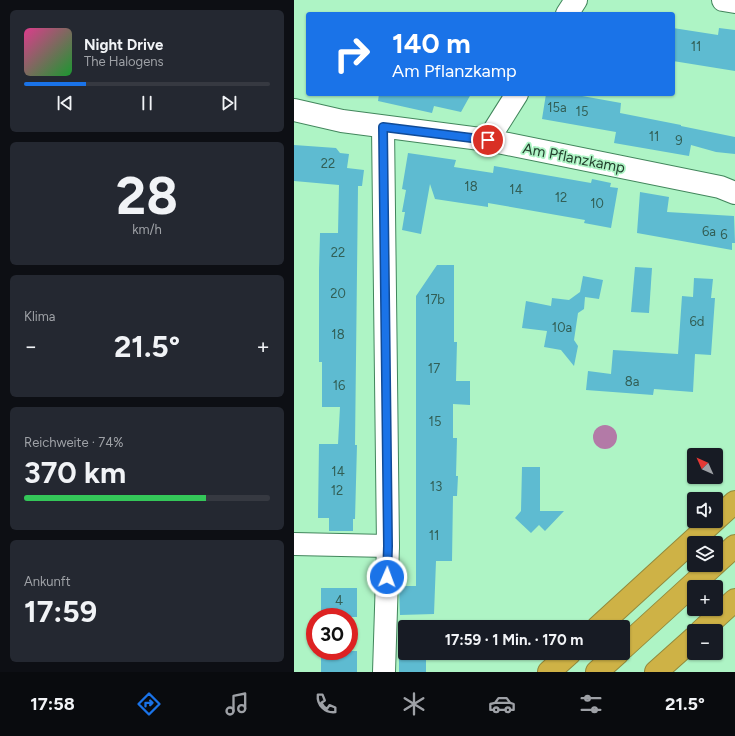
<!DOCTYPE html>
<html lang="de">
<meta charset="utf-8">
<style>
:root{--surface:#171b24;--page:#242831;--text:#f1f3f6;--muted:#9ea1a6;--line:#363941;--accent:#1a73e8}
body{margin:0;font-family:Figtree,sans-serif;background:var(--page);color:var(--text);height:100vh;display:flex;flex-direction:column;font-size:15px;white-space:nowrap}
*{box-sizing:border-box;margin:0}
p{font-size:13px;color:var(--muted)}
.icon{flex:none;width:22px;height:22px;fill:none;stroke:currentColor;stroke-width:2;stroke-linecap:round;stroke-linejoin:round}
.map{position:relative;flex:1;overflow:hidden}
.sheet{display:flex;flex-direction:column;gap:10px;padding:10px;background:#0d0f14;width:294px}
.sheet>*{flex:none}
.banner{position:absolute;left:12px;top:12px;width:369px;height:84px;border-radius:4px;box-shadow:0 1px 3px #0004;background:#1a73e8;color:#fff;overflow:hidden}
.needle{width:26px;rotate:315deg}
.controls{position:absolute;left:393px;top:448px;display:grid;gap:8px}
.controls a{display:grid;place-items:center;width:36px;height:36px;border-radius:4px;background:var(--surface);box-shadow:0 1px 3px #0004;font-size:20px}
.speed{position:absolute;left:12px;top:608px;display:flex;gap:8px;font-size:20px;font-weight:700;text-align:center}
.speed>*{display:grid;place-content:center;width:52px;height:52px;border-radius:50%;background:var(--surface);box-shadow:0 1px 3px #0004;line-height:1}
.speed .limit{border:6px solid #d22;background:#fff;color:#111}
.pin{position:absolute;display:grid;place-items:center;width:34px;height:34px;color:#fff;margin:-17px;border:2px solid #fff;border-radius:50%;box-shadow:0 1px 4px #0007}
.me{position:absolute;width:44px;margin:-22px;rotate:2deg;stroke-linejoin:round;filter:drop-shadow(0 0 3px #0008)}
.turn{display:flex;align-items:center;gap:14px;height:84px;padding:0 20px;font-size:18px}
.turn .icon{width:52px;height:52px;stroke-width:2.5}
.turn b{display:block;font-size:28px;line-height:34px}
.big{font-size:30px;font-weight:700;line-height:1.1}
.sheet .widget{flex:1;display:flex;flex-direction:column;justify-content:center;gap:6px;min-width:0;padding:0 14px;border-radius:6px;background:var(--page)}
.sheet .dial{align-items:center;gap:0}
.dial b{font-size:52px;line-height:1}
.song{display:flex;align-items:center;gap:12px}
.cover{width:48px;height:48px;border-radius:6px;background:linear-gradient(135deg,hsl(330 70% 55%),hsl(130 70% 35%))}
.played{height:4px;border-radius:2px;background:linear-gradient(90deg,var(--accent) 25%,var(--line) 25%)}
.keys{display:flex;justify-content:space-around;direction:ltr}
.heat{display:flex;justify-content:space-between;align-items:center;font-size:22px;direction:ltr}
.charge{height:6px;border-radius:3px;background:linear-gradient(90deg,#34c759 74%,var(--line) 0)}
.trip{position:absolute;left:104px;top:620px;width:232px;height:40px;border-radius:4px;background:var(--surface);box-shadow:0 1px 3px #0004;font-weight:700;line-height:40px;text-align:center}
.menu{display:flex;height:64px;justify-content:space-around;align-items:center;background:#090b0e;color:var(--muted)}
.menu .icon{width:28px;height:28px}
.menu .active{color:var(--accent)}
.menu b{font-size:18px;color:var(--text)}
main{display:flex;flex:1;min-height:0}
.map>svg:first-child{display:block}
.water{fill:#b37aa7}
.building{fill:#5ebbd1}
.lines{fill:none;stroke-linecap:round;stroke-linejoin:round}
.minor-casing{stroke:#42865c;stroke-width:24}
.highway-casing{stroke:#928a3d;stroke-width:24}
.minor{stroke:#fff;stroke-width:22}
.highway{stroke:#ceb246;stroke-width:22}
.route-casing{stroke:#114b97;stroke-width:10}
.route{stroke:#1a73e8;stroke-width:7}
.labels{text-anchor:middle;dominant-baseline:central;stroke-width:3.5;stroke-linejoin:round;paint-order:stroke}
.number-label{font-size:13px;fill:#325f56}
.street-label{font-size:15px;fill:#23402d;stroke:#aef4c5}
</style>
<main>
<section class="sheet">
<div class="widget">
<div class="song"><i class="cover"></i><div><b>Night Drive</b><p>The Halogens</p></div></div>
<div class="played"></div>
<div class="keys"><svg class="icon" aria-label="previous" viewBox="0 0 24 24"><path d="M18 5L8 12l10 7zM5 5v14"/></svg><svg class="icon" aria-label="pause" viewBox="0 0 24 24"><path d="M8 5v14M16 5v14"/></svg><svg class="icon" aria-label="next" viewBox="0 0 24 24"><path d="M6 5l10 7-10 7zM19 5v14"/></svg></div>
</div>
<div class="widget dial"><b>28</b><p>km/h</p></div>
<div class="widget"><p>Klima</p>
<div class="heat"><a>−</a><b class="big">21.5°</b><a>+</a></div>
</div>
<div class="widget"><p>Reichweite · 74%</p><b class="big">370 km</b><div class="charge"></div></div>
<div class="widget"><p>Ankunft</p><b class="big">17:59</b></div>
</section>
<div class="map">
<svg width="441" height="672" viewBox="0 0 441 672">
<rect width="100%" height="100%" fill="#aef4c5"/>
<circle class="water" cx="311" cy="437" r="12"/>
<g class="building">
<path d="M 379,28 L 424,35 L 425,28 L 441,30 L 441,71 L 379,61 Z"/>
<path d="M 85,94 L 177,94 L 167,112 L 140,106 L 138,113 L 84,101 Z"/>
<path d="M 252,94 L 277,94 L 327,103 L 326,113 L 387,125 L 387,126 L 441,137 L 441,154 L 422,152 L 397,145 L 395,156 L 320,143 L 322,132 L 248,119 Z"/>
<path d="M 0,145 L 42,148 L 46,153 L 55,154 L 53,168 L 70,170 L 68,186 L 64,186 L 61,445 L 63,445 L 61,519 L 59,519 L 59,531 L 35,531 L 35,518 L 24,518 L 25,444 L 44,444 L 46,407 L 28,407 L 28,362 L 25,362 L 25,271 L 26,233 L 44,233 L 45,185 L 0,181 Z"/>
<path d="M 114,153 L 162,160 L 160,167 L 199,173 L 200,166 L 297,183 L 298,179 L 317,183 L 316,187 L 324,188 L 317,228 L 290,223 L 291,220 L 194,203 L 194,207 L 141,199 L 136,184 L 127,234 L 108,230 L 111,212 L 108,212 L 112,190 L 108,189 Z"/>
<path d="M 346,192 L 375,197 L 373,212 L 440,216 L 441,243 L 438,243 L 438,250 L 343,233 Z"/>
<path d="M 143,265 L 160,265 L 160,342 L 163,342 L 162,381 L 176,381 L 176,405 L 159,404 L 159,438 L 163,438 L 162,476 L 164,476 L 163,496 L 159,496 L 158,561 L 142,561 L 140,614 L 106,615 L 105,588 L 108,586 L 122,586 L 122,296 Z"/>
<path d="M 341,267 L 358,268 L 355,313 L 337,312 Z"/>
<path d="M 289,276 L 309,280 L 305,299 L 291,297 L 290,309 L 284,313 L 280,340 L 284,346 L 280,366 L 267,350 L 250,347 L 253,331 L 228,328 L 232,301 L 257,306 L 258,298 L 275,300 L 286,292 Z"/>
<path d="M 400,278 L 419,279 L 417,298 L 421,298 L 417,355 L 401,354 L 399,392 L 360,389 L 359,395 L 292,390 L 294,371 L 317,374 L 319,350 L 384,354 L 388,296 L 399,297 Z"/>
<path d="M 228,467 L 246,467 L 246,511 L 270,511 L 251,531 L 245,525 L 237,533 L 221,518 L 227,511 Z"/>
<rect x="27" y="588" width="36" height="29"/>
<rect x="27" y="651" width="36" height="21"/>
<rect x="105" y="653" width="27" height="19"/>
</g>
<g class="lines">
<defs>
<g id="minor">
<path d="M 429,0 L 441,2"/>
<path d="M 273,14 L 282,0"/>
<path d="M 0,110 L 48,121 L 194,140 L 426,187 L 441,193"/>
<path d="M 89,127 L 94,546 L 90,672"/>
<path d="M 194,140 L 223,94"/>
<path d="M 0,544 L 94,546"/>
</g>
<g id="highway">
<path d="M 422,519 L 441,502"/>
<path d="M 422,563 L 441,546"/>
<path d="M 304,627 L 420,521"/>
<path d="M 407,631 L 441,600"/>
<path d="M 329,648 L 420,565"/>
<path d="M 255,672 L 276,653"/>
<path d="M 303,672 L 324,653"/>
<path d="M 362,672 L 400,638"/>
</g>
</defs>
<use href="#minor" class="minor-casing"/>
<use href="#highway" class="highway-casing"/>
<use href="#minor" class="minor"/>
<use href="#highway" class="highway"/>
</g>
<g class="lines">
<defs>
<path id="route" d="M 93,577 L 94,546 L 89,127 L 194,140"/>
</defs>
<use href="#route" class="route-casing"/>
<use href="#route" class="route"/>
</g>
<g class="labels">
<g class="number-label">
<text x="402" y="46">11</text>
<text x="263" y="107">15a</text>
<text x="288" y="111">15</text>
<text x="360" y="136">11</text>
<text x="385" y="140">9</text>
<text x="34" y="163">22</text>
<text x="177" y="186">18</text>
<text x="222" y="189">14</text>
<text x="267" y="197">12</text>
<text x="303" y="203">10</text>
<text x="415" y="231">6a</text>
<text x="430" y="234">6</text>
<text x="44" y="252">22</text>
<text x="44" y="293">20</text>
<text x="141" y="299">17b</text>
<text x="403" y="321">6d</text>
<text x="268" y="327">10a</text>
<text x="44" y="334">18</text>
<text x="140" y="368">17</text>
<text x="338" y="381">8a</text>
<text x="45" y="385">16</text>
<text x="141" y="421">15</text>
<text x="44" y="471">14</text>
<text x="142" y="486">13</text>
<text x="43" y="490">12</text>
<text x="140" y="535">11</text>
<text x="45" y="600">4</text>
</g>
<g class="street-label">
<text transform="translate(280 158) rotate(11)">Am Pflanzkamp</text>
</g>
</g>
</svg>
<div class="controls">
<a><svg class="needle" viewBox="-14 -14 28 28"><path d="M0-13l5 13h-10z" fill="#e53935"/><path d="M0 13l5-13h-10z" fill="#9ea1a6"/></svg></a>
<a><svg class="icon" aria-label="sound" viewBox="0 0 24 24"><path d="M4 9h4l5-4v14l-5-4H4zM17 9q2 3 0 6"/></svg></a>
<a><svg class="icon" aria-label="layers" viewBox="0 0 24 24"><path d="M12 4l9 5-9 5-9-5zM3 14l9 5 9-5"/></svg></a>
<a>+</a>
<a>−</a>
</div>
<div class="speed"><div class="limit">30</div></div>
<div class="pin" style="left:194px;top:140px;background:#d93025"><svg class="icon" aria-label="arrive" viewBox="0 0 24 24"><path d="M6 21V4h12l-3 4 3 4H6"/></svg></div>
<svg class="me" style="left:93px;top:577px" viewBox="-20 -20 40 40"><circle r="17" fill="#1a73e8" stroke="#fff" stroke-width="3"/><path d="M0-11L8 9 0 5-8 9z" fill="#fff"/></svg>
<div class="trip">17:59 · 1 Min. · 170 m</div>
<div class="banner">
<div class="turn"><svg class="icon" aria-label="right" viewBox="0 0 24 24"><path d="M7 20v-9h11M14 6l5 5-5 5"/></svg><div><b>140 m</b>Am Pflanzkamp</div></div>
</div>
</div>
</main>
<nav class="menu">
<b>17:58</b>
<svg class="icon active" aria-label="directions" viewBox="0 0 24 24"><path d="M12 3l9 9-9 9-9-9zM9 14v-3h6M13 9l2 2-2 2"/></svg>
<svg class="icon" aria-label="music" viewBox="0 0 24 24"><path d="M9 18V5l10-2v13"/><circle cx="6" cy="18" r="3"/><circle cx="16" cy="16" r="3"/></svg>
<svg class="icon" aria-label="phone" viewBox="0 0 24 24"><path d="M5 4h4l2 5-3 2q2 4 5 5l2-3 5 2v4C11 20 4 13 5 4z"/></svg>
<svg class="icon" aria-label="climate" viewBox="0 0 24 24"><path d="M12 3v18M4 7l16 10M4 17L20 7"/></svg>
<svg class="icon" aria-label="car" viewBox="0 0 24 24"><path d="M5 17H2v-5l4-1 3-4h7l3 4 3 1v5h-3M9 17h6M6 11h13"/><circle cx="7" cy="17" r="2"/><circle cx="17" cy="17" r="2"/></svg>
<svg class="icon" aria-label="filters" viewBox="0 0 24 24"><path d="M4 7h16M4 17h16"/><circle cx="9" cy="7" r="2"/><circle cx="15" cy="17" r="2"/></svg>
<b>21.5°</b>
</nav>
